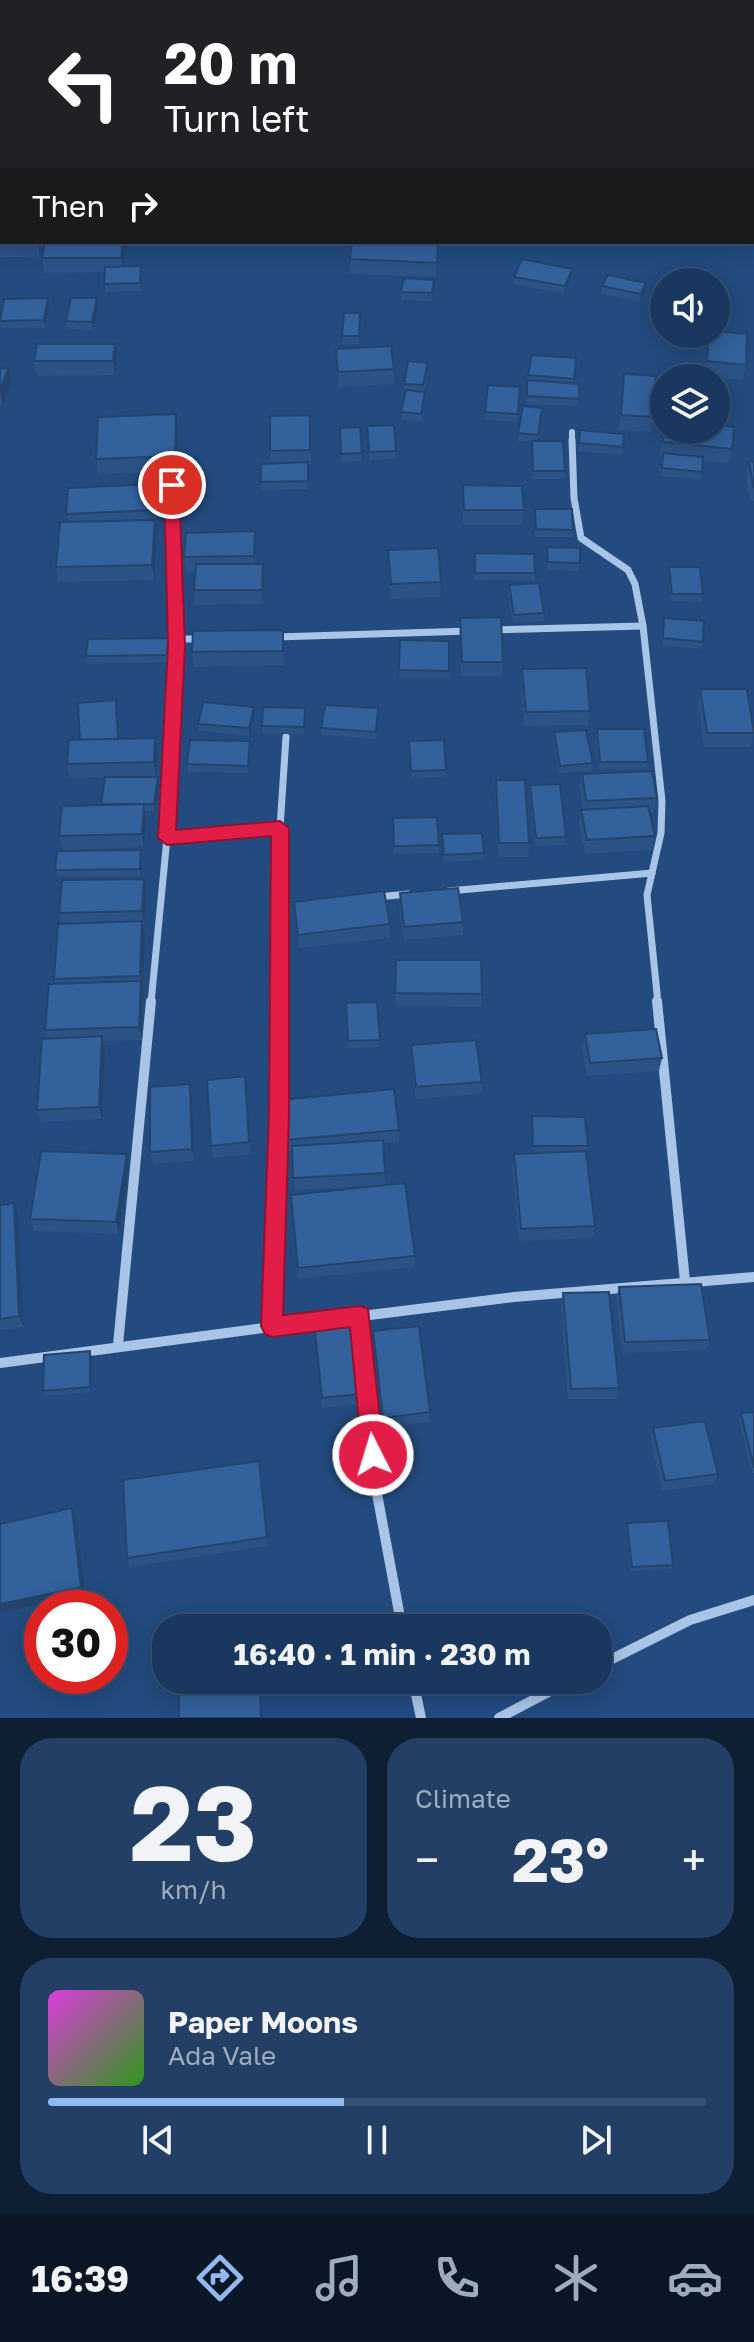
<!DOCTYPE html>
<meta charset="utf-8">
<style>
:root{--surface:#1a385f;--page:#233f65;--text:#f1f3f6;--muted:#9facbd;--line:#385274;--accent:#90b9f0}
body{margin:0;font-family:"Golos Text",sans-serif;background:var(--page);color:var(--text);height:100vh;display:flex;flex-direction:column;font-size:30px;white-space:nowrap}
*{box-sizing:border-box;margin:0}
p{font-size:26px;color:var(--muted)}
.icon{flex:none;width:44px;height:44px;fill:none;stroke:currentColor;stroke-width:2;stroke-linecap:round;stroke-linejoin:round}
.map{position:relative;height:1718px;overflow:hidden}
.drawer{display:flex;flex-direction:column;gap:20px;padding:20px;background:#0e1f34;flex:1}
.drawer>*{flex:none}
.banner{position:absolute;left:0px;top:0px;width:754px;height:244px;box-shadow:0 4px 20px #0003,0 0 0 2px var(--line);background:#202124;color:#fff;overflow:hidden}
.buttons{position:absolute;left:650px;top:268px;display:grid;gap:16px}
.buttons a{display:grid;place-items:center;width:80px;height:80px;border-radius:50%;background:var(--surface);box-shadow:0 4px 20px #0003,0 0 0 2px var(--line);font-size:40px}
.speed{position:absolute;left:24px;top:1590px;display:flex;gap:16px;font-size:40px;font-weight:700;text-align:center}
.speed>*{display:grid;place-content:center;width:104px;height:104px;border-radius:50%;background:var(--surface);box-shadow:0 4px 20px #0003,0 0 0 2px var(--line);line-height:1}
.speed .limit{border:12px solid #d22;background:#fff;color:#111}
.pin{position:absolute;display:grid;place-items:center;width:68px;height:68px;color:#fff;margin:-34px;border:4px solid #fff;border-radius:50%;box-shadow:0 2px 8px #0007}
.me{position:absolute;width:88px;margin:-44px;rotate:355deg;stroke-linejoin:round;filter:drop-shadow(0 0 6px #0008)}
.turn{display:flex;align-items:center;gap:28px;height:168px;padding:0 32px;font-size:36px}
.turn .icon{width:104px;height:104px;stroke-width:2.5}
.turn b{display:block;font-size:56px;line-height:68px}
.then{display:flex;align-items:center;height:76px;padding:0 32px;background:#0003;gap:16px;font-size:30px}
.big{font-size:60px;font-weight:700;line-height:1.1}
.drawer .widget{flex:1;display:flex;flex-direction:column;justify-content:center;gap:12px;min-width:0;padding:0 28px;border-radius:32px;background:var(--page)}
.drawer .dial{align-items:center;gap:0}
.dial b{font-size:104px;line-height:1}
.song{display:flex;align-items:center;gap:24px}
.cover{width:96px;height:96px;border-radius:12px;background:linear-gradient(135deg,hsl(300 70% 55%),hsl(110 70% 35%))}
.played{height:8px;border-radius:4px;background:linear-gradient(90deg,var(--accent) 45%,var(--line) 45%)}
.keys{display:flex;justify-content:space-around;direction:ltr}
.heat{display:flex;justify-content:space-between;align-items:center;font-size:44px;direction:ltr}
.drawer .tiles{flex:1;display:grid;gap:20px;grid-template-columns:1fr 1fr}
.widget:last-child{grid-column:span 2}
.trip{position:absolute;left:152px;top:1614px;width:460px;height:80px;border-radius:32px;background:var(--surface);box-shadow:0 4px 20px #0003,0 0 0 2px var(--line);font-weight:700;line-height:80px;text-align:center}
.tab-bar{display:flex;height:128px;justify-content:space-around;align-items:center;background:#0a1626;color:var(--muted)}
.tab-bar .icon{width:56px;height:56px}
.tab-bar .on{color:var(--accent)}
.tab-bar b{font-size:36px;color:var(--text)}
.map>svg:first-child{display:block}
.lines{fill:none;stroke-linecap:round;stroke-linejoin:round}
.canal{fill:#18365f;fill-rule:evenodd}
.street-far2{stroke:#a8c4e7;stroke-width:6}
.street-far1{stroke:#a8c4e7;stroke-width:7}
.street{stroke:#a8c4e7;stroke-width:10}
.wall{fill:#2c5386}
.shaded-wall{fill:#24446d}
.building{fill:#33619c;stroke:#24446d;stroke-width:2}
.route{fill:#e11d48;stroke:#92132f;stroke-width:2}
</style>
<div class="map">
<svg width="754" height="1718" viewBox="0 0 754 1718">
<rect width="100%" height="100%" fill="#234b7f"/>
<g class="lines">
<g class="canal">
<rect x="0" y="73" width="2" height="18"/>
<path d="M 752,227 L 754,245 L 741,243 L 752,242 Z"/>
</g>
<path class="street-far2" d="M 572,432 L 572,442"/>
<g class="street-far1">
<path d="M 572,440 L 574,498 L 581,538 L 628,570 L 635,584 L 643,626 L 662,801 L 661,833 L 647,895 L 658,1003"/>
<path d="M 492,630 L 643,626"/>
<path d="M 276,637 L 470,631"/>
<path d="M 176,639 L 202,639"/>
<path d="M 280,828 L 286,737"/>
<path d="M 167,838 L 280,828 L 279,1003"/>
<path d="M 449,891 L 652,873"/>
<path d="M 378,897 L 408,894"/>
<path d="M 151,1003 L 167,838 L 177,646 L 172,485"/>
</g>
<g class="street">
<path d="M 657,1001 L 685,1281"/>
<path d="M 360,1316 L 375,1483 L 402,1628"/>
<path d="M 338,1319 L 514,1297 L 754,1277"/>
<path d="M 272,1326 L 279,1001"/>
<path d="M 118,1345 L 151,1001"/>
<path d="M 0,1363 L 324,1320"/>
<path d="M 598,1666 L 690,1620 L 754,1600"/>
<path d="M 413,1680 L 421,1718"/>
<path d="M 499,1718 L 571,1680"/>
</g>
</g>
<g class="wall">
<path d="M 0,220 L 42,242 L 40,257 L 0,257 Z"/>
<path d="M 45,242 L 127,242 L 124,267 L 141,266 L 141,291 L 105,292 L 105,272 L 44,273 L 42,258 Z"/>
<path d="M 439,242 L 436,277 L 350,274 L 350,259 Z"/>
<path d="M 571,276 L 564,294 L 514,284 L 514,277 Z"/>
<path d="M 434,280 L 431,301 L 401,300 L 401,292 Z"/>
<path d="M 602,286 L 645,291 L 640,302 L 602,294 Z"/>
<path d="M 48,298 L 49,306 L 45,328 L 1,328 L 0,320 Z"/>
<path d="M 97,298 L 98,306 L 93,330 L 67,329 L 66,321 Z"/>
<path d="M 360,321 L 359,344 L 342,344 L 342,336 Z"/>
<path d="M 709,334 L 746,365 L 743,380 L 704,376 Z"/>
<path d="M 336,349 L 394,369 L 394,384 L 338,387 Z"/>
<path d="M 532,355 L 576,358 L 574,383 L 579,399 L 578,406 L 526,404 L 527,380 Z"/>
<path d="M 117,358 L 115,375 L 37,376 L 34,361 Z"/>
<path d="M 0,368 L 11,383 L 3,406 L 0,405 Z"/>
<path d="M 428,371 L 424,392 L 425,399 L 421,422 L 401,420 L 405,392 L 404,392 L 404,384 Z"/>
<path d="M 624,374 L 653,417 L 651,432 L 619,430 Z"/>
<path d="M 488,385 L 520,387 L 517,422 L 485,420 Z"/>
<path d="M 542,408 L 538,441 L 565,471 L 564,479 L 532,479 L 532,442 L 518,441 L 518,433 Z"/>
<path d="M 310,415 L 311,464 L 308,465 L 308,489 L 261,490 L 261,482 L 270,463 L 270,451 Z"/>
<path d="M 664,424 L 732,449 L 729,463 L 703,461 L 701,480 L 661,476 L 662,457 L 660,457 Z"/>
<path d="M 367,426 L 396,451 L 396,459 L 369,460 Z"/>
<path d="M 360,427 L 362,461 L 341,462 L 340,428 Z"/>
<path d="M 178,429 L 177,471 L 98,474 L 96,459 Z"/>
<path d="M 580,430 L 624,434 L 622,455 L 578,451 Z"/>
<path d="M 749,461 L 754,462 L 754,501 L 750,501 L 746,476 Z"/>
<path d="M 463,485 L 524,510 L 522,525 L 463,525 Z"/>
<path d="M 158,498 L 158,524 L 156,524 L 157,534 L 154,580 L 58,582 L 56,567 L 68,522 L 66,514 Z"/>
<path d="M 535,509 L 573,530 L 572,537 L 535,537 Z"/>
<path d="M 255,531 L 255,564 L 263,564 L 263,604 L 195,605 L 194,590 L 195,572 L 186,572 L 184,557 Z"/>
<path d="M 547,547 L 580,563 L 579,571 L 547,570 Z"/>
<path d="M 388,550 L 441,582 L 440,597 L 391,599 Z"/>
<path d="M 475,553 L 535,573 L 535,581 L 474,580 Z"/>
<path d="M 669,567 L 703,594 L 702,602 L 671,601 L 668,574 Z"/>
<path d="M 509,585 L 544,613 L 544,621 L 513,623 L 508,593 Z"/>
<path d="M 460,618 L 503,662 L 502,676 L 461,676 Z"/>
<path d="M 664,618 L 703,642 L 701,649 L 662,645 Z"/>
<path d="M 283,630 L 284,665 L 194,667 L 192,652 Z"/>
<path d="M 168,638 L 169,645 L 168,662 L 87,664 L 86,656 Z"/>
<path d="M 400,640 L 449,641 L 449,678 L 399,678 Z"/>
<path d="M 522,669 L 590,711 L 588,725 L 524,726 L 521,683 Z"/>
<path d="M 700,689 L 754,730 L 751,747 L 704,747 L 698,703 Z"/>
<path d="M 116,700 L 119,739 L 155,738 L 158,752 L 156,776 L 116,777 L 159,785 L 155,811 L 145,811 L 146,818 L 144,847 L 63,850 L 59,836 L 101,805 L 105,777 L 70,778 L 67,764 L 80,740 Z"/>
<path d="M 254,714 L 250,736 L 199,731 L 198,724 Z"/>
<path d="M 378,715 L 376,739 L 322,735 L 321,728 Z"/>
<path d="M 306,716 L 304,734 L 262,734 L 262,726 Z"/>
<path d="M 597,729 L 648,762 L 647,769 L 599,769 L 596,736 Z"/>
<path d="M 554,732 L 593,763 L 592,771 L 559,773 L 553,739 Z"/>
<path d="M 409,741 L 446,770 L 446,777 L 411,778 Z"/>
<path d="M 251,748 L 248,773 L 188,772 L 187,764 Z"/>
<path d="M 582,774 L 657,798 L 654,812 L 650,812 L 655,836 L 652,850 L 585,854 L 579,824 L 581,810 L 583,810 L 580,788 Z"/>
<path d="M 496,780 L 529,843 L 528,857 L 498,857 L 495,794 Z"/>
<path d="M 530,785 L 566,837 L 565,845 L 535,846 L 529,792 Z"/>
<path d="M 393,818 L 439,845 L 438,853 L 394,854 Z"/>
<path d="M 442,834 L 484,853 L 484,860 L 443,862 Z"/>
<path d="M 142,857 L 141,876 L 57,877 L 55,870 Z"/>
<path d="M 144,879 L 146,892 L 144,925 L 143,925 L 145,934 L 142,1040 L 103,1041 L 105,1049 L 102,1119 L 40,1122 L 37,1110 L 47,1039 L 45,1030 L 56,984 L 54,979 L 61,924 L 59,913 Z"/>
<path d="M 400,893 L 463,922 L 463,935 L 404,940 L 399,906 Z"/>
<path d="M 294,902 L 390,924 L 390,938 L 299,948 Z"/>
<path d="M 396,960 L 482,994 L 481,1007 L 395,1006 Z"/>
<path d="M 346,1003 L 380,1040 L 379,1047 L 348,1048 Z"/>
<path d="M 585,1034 L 662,1058 L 659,1071 L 587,1076 L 582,1046 Z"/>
<path d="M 411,1045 L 482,1082 L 481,1094 L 416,1099 L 411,1058 Z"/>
<path d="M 246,1089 L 251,1154 L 213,1158 L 211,1146 Z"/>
<path d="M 192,1096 L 194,1161 L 153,1164 L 150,1152 Z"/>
<path d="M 281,1100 L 399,1130 L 399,1142 L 383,1143 L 385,1185 L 294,1190 L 292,1152 L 285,1152 Z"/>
<path d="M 532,1116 L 588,1146 L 586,1153 L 595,1226 L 593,1238 L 519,1241 L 512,1166 L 514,1154 L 548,1152 L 533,1152 Z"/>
<path d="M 127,1154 L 129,1166 L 119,1234 L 34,1231 L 30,1219 Z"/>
<path d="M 291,1195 L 415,1256 L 414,1267 L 298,1279 Z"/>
<path d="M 0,1205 L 18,1214 L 24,1327 L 0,1330 Z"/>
<path d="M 619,1287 L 710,1340 L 706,1350 L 622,1353 L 616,1298 Z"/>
<path d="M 563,1293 L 619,1388 L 616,1399 L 568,1399 L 561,1304 Z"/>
<path d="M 313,1313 L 358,1394 L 358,1404 L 322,1408 Z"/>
<path d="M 373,1331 L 430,1412 L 429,1422 L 383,1428 L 373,1342 Z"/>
<path d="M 92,1357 L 91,1392 L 45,1396 L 43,1391 Z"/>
<path d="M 754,1412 L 754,1473 L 752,1473 L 739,1419 L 741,1413 Z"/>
<path d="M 653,1428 L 718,1474 L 714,1484 L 662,1491 L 650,1438 Z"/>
<path d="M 259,1461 L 268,1546 L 130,1567 L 127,1558 Z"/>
<path d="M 627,1523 L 673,1565 L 671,1569 L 631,1571 L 626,1528 Z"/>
</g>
<g class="shaded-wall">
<path d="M 38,242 L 42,242 L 40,257 Z"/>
<path d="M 123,242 L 127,242 L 123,272 L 121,258 Z"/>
<path d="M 572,269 L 571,276 L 564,294 L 565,286 Z"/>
<path d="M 646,283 L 645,291 L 640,302 L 641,294 Z"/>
<path d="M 48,298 L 49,306 L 45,328 L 44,320 Z"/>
<path d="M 97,298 L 98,306 L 93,330 L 92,322 Z"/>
<path d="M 115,344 L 117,358 L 115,375 L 113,361 Z"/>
<path d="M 8,368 L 11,383 L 3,406 L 0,391 Z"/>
<path d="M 176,414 L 178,429 L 177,471 L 175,456 Z"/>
<path d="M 156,484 L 158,498 L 158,524 L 156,510 Z"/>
<path d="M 155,520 L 157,534 L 154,580 L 152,565 Z"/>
<path d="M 263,564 L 264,578 L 263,604 L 262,590 Z"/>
<path d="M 254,707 L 254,714 L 250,736 L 249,728 Z"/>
<path d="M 155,738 L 158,752 L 156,776 L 154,762 Z"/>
<path d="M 158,777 L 159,785 L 155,811 L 154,804 Z"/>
<path d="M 144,804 L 146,818 L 144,847 L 142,834 Z"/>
<path d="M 141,850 L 142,857 L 141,876 L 140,869 Z"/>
<path d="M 144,879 L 146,892 L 144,925 L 142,911 Z"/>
<path d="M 142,921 L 145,934 L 142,1040 L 139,1027 Z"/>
<path d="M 102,1036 L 105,1049 L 102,1119 L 99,1107 Z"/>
<path d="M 190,1084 L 192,1096 L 194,1161 L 192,1149 Z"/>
<path d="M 127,1154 L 129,1166 L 119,1234 L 116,1222 Z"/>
<path d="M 14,1203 L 18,1214 L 24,1327 L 19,1316 Z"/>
<path d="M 90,1351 L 92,1357 L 91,1392 L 90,1387 Z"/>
<path d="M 72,1508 L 76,1517 L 85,1595 L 0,1613 L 0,1604 Z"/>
<path d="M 260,1680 L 262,1680 L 262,1718 L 261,1718 Z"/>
</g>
<g class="building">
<path d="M 695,0 L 714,0 L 714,2 L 695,1 Z"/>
<path d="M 0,220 L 2,220 L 2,242 L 38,242 L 0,243 Z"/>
<path d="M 45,242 L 123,242 L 121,258 L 42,258 Z"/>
<path d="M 352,242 L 438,242 L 437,263 L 350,259 Z"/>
<path d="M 522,259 L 572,269 L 565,286 L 514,277 Z"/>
<path d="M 141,266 L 140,283 L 104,284 L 105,267 Z"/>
<path d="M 608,275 L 646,283 L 641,294 L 602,286 Z"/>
<path d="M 404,278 L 434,280 L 432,293 L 401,292 Z"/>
<path d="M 48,298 L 44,320 L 0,321 L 4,299 Z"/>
<path d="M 71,298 L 97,298 L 92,322 L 66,321 Z"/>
<path d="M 344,313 L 360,313 L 359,336 L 342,336 Z"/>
<path d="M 716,331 L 747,334 L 746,365 L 707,361 L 709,334 L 716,334 Z"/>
<path d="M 37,344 L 115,344 L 113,361 L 34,361 Z"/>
<path d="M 391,346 L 394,369 L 338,372 L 336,349 Z"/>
<path d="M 532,355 L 576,358 L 574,379 L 528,375 Z"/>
<path d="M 408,361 L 428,363 L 423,385 L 404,384 Z"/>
<path d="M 0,368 L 8,368 L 0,391 Z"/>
<path d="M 624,374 L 656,376 L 653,417 L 621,415 Z"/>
<path d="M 527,380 L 579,384 L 579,399 L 527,396 Z"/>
<path d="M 488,385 L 520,387 L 518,414 L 485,412 Z"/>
<path d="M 406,390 L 425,392 L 421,414 L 401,412 Z"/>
<path d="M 523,406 L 542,408 L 538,435 L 518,433 Z"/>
<path d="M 176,414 L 175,456 L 96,459 L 98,417 Z"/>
<path d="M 310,415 L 310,450 L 270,451 L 270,416 Z"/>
<path d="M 394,425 L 396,451 L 369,452 L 367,426 Z"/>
<path d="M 716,425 L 734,427 L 732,449 L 663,442 L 664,428 L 664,430 L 716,430 Z"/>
<path d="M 360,427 L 362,453 L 341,454 L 340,428 Z"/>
<path d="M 580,430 L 624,434 L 623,447 L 579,443 Z"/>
<path d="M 532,441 L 563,441 L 565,471 L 533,471 Z"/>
<path d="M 663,453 L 703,457 L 702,472 L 662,468 Z"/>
<path d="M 749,461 L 754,462 L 754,487 L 753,487 Z"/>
<path d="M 308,462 L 308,481 L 261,482 L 261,464 Z"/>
<path d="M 156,484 L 156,510 L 66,514 L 68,488 Z"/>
<path d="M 463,485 L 522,486 L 524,510 L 464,510 Z"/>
<path d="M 535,509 L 572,509 L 573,530 L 536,529 Z"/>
<path d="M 155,520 L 152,565 L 56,567 L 60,522 Z"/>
<path d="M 255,531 L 254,556 L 184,557 L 186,533 Z"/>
<path d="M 547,547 L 580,548 L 580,563 L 548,562 Z"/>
<path d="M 438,548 L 441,582 L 391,584 L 388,550 Z"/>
<path d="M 475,553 L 534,554 L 535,573 L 475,573 Z"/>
<path d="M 196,564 L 263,564 L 262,590 L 194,590 Z"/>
<path d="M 669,567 L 700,567 L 703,594 L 672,594 Z"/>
<path d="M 539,583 L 544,613 L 514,615 L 509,585 Z"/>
<path d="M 501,617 L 503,662 L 462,662 L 460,618 Z"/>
<path d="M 664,618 L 704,621 L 703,642 L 663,638 Z"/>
<path d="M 283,630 L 283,651 L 192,652 L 193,631 Z"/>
<path d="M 168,638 L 167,655 L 86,656 L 88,639 Z"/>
<path d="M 400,640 L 449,641 L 449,671 L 399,670 Z"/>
<path d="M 586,668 L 590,711 L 526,712 L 522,669 Z"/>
<path d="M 700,689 L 747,689 L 754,733 L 707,733 Z"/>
<path d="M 116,700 L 118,739 L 80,740 L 78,703 Z"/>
<path d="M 203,702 L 254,707 L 249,728 L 198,724 Z"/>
<path d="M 325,705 L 378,708 L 376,732 L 321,728 Z"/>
<path d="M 263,707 L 305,708 L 304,727 L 262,726 Z"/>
<path d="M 597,729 L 644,729 L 648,762 L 600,762 Z"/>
<path d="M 586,730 L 593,763 L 560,766 L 554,732 Z"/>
<path d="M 155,738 L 154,762 L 67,764 L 69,740 Z"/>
<path d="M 190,740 L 250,741 L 248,766 L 187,764 Z"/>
<path d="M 444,740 L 446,770 L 411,771 L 409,741 Z"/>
<path d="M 652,771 L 657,798 L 586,801 L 582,774 Z"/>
<path d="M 105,777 L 158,777 L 154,804 L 101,804 Z"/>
<path d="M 496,780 L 525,780 L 529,843 L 499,843 Z"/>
<path d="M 560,784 L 566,837 L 536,838 L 530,785 Z"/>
<path d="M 144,804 L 142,834 L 59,836 L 62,806 Z"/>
<path d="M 648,806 L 655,836 L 587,840 L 581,810 Z"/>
<path d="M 437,817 L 439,845 L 394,846 L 393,818 Z"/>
<path d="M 482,833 L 484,853 L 444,855 L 442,834 Z"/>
<path d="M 141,850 L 140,869 L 55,870 L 57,851 Z"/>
<path d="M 144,879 L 142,911 L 59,913 L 62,880 Z"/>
<path d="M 458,888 L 463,922 L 404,927 L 400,893 Z"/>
<path d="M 384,891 L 390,924 L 298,935 L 294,902 Z"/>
<path d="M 142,921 L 140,976 L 54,979 L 58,924 Z"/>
<path d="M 396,960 L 481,960 L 482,994 L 395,993 Z"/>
<path d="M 141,981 L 139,1027 L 45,1030 L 49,984 Z"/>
<path d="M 377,1002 L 380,1040 L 348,1041 L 346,1003 Z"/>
<path d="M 656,1029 L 662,1058 L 590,1063 L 585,1034 Z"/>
<path d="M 102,1036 L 99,1107 L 37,1110 L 42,1039 Z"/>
<path d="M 476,1040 L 482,1082 L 416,1087 L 411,1045 Z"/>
<path d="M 245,1076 L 249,1142 L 211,1146 L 207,1080 Z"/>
<path d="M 190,1084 L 192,1149 L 150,1152 L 150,1087 Z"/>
<path d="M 394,1089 L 399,1130 L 284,1140 L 281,1100 Z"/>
<path d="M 532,1116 L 585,1117 L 588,1146 L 533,1146 Z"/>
<path d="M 383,1140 L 385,1173 L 293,1178 L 292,1146 Z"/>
<path d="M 41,1151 L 127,1154 L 116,1222 L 30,1219 Z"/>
<path d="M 586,1151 L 595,1226 L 521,1229 L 514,1154 Z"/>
<path d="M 405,1183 L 415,1256 L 298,1268 L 291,1195 Z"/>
<path d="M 14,1203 L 19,1316 L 0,1319 L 0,1205 Z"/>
<path d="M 701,1284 L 710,1340 L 625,1342 L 619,1287 Z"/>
<path d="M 609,1292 L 619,1388 L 571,1389 L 563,1293 Z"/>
<path d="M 348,1309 L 358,1394 L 322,1398 L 313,1313 Z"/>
<path d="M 419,1326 L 430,1412 L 383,1418 L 373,1331 Z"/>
<path d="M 90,1351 L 90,1387 L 43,1391 L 44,1355 Z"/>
<path d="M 754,1412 L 754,1468 L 741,1413 Z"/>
<path d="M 705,1421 L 718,1474 L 665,1481 L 653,1428 Z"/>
<path d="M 259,1461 L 267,1537 L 127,1558 L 123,1480 Z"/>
<path d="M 72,1508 L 81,1587 L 0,1604 L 0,1524 Z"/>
<path d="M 668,1521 L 673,1565 L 632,1567 L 627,1523 Z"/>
<path d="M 179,1680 L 260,1680 L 261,1718 L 179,1718 Z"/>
</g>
<path class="route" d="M 172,480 L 179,485 L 185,646 L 176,830 L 280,821 L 289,828 L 289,1115 L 283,1315 L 360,1306 L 368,1309 L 384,1455 L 381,1463 L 373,1467 L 365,1463 L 362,1455 L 350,1327 L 272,1337 L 265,1334 L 261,1326 L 269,1115 L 271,836 L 167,845 L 158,838 L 168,646 L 164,485 Z"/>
</svg>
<div class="buttons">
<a><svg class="icon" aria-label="sound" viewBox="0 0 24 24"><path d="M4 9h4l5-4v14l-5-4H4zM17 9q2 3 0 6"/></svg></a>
<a><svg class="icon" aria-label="layers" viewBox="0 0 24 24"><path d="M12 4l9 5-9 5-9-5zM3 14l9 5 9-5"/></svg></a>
</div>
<div class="speed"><div class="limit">30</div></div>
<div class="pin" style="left:172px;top:485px;background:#d93025"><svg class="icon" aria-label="arrive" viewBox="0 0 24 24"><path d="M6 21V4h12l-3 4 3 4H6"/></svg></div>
<svg class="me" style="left:373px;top:1455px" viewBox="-20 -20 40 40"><circle r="17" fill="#e11d48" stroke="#fff" stroke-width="3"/><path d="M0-11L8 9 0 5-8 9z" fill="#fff"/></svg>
<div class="trip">16:40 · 1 min · 230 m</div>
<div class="banner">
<div class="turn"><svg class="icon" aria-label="left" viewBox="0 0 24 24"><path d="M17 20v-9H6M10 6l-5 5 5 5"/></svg><div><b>20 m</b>Turn left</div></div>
<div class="then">Then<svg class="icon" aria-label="right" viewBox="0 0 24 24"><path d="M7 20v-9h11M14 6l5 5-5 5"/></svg></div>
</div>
</div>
<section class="drawer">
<div class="tiles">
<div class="widget dial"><b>23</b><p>km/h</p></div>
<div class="widget"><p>Climate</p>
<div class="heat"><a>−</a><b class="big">23°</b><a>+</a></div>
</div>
<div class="widget">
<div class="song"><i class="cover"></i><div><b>Paper Moons</b><p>Ada Vale</p></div></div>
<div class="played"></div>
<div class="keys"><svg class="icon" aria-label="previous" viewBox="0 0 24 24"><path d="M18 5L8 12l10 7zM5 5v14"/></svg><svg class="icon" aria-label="pause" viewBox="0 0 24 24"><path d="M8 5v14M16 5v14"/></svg><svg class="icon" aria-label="next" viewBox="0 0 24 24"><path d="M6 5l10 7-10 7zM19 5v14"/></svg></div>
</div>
</div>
</section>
<nav class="tab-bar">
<b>16:39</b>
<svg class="icon on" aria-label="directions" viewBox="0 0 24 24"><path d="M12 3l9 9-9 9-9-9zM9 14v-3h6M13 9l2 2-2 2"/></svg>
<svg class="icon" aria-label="music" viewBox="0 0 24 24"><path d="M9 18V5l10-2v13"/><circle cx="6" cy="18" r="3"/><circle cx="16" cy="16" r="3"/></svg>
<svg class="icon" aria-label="phone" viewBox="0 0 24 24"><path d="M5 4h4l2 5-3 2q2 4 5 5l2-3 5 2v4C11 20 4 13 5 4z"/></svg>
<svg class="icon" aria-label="climate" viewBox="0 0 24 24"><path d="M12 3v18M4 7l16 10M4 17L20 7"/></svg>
<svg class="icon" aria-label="car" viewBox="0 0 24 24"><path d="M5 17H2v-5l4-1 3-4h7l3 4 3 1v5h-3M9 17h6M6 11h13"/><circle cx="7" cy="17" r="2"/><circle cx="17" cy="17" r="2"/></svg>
</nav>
